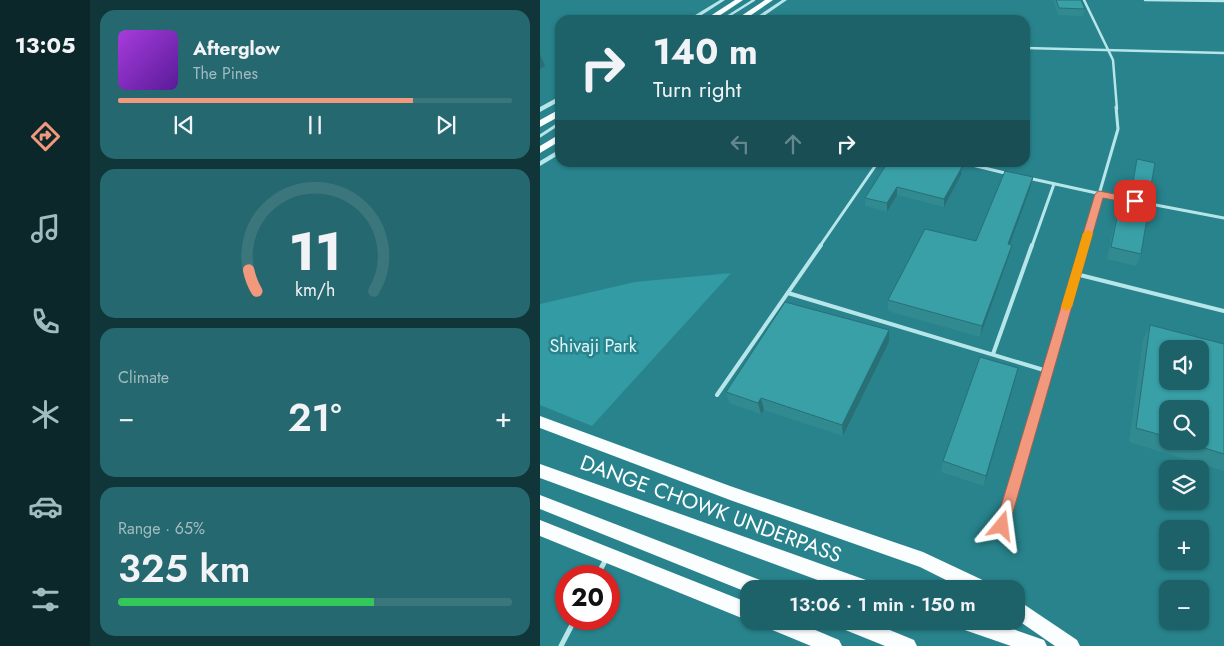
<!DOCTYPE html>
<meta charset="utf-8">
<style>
:root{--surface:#1e6269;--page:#26686f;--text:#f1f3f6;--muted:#a1bcc0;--line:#3c767d;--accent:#f1987d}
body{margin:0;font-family:Jost,sans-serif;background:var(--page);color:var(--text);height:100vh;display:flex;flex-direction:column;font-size:19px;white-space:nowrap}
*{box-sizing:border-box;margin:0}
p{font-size:16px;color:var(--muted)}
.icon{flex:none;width:28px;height:28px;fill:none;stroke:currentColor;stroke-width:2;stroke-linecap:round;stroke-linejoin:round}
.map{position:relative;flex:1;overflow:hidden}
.sheet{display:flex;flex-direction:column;gap:10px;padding:10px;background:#10363a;width:450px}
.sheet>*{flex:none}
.hud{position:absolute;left:15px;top:15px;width:475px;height:152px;border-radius:15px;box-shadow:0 1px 4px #0004;background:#1e6269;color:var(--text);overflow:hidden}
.buttons{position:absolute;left:619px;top:340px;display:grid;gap:10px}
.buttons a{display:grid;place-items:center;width:50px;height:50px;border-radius:10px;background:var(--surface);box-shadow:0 1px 4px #0004;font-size:25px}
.speed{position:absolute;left:15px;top:565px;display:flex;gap:10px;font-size:25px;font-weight:700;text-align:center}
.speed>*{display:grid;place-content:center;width:65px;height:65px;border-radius:50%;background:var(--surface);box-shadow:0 1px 4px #0004;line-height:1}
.speed .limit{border:8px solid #d22;background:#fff;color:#111}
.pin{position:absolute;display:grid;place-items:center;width:42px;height:42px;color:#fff;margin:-21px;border-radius:10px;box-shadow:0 2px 8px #0006}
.me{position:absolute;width:55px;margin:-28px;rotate:16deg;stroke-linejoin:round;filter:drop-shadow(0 0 4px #0008)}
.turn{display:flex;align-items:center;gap:18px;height:105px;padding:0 15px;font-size:22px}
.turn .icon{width:65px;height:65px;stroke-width:2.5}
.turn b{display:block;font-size:35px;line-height:42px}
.lanes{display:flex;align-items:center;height:48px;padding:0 15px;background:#0003;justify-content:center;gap:25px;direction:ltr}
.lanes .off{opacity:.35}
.big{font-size:38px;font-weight:600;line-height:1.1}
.sheet .card{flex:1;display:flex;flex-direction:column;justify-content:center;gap:8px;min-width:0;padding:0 18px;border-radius:15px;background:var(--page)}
.sheet .dial{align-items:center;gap:0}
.dial svg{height:130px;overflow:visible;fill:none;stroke:var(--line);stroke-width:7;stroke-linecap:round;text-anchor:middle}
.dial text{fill:var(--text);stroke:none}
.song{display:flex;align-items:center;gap:15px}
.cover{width:60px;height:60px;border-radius:8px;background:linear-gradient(135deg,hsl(280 70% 55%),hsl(270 70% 35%))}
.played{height:5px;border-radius:2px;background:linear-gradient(90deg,var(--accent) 75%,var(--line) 75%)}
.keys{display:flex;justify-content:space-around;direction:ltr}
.heat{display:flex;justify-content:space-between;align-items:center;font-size:28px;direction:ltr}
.charge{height:8px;border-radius:4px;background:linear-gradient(90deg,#34c759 65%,var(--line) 0)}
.trip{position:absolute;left:200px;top:580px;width:285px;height:50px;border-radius:15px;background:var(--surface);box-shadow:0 1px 4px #0004;font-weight:600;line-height:50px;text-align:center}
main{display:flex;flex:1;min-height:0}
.menu{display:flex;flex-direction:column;width:90px;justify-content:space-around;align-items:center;background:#0c272a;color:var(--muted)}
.menu .icon{width:35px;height:35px}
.menu .on{color:var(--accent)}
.menu b{font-size:22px;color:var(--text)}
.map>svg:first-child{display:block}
.green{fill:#339ba3}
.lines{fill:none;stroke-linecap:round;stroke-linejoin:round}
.service-far3{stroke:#b7e6ea;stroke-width:2.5}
.service-far2{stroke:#b7e6ea;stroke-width:3}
.service-far1{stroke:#b7e6ea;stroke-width:4}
.service{stroke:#b7e6ea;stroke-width:5}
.tertiary{fill:#b7e6ea;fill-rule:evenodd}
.primary{fill:#fafeff;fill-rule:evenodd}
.wall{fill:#318a90;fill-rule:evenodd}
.shaded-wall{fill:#287076}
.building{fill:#39a0a8;stroke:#287076;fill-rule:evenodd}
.route{fill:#f1987d;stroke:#9d6351}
.slow{fill:#f59e0b}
.labels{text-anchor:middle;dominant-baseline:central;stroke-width:5;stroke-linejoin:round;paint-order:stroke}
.park-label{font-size:18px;fill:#dbf6f8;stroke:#28838c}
.near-street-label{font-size:21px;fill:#fff;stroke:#28838c}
</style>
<main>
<nav class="menu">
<b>13:05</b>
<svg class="icon on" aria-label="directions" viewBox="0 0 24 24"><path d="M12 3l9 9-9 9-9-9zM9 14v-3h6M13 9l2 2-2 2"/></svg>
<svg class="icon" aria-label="music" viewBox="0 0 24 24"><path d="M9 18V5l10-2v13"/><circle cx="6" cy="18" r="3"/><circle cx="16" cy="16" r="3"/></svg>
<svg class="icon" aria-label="phone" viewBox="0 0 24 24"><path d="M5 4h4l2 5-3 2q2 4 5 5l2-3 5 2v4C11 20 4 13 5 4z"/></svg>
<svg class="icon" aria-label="climate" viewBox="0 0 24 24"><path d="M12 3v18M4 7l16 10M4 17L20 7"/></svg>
<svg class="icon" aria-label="car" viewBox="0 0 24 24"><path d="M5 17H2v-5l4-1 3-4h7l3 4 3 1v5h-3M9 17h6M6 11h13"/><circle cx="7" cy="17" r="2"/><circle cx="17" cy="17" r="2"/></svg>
<svg class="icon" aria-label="filters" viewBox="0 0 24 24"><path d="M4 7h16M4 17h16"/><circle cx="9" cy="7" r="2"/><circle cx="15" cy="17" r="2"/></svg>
</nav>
<section class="sheet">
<div class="card">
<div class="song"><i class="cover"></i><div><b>Afterglow</b><p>The Pines</p></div></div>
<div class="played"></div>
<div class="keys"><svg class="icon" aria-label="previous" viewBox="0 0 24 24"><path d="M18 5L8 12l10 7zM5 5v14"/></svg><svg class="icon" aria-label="pause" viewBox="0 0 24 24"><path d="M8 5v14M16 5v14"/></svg><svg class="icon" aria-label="next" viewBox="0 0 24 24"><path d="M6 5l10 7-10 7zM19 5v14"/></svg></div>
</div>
<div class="card dial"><svg viewBox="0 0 100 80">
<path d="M14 69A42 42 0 1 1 86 69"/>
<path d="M14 69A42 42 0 0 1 9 56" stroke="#f1987d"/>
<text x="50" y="56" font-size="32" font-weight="700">11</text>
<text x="50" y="72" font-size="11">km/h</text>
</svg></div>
<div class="card"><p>Climate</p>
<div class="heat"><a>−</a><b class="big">21°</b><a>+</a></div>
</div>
<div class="card"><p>Range · 65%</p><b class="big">325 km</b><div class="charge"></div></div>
</section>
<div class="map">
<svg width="684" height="646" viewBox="0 0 684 646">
<rect width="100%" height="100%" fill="#28838c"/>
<path class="green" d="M 191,273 L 52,426 L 0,405 L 0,304 L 95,282 Z"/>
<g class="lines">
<g class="service-far3">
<path d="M 544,0 L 573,60 L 577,109"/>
<path d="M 605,0 L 684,1"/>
<path d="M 182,20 L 214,0"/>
<path d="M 485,48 L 684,53"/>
</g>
<g class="service-far2">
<path d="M 0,136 L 20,123"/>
<path d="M 420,162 L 469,174"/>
<path d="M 488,178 L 584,199"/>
<path d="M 605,203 L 684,218"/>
<path d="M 280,246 L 338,162"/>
<path d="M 492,246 L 514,184"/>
<path d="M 544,246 L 578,129 L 576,107"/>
</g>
<g class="service-far1">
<path d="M 536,274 L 684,311"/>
<path d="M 248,293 L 507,371"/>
<path d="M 453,354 L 492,245"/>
<path d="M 177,395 L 281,245"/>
<path d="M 492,422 L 544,245"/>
</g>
<g class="service">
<path d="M 462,526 L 493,421"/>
<path d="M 57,576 L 66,559"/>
<path d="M 21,646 L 35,619"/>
</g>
<g class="tertiary">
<path d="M 180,0 L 185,0 L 154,20 L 147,20 Z"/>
<path d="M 242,0 L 247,0 L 218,20 L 212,20 Z"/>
<path d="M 20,96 L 20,101 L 0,112 L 0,107 Z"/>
<path d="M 20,149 L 20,154 L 0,166 L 0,161 Z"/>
</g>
<g class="primary">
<path d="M 195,0 L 203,0 L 173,20 L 164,20 Z"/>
<path d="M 225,0 L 233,0 L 204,20 L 195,20 Z"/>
<path d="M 20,109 L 20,116 L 0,127 L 0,120 Z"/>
<path d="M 20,134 L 20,141 L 0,153 L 0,146 Z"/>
<path d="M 0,416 L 190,486 L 383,552 L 449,583 L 451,589 L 424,589 L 380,567 L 190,500 L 0,428 Z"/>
<path d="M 0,464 L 326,580 L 332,583 L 334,589 L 302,589 L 0,478 Z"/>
<path d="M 0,495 L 220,580 L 226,583 L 228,589 L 209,589 L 209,593 L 0,509 Z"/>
<path d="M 0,520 L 209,603 L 209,621 L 0,536 Z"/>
<path d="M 476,599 L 537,640 L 540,646 L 515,646 L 476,619 Z"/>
<path d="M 222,621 L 254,621 L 299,640 L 302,646 L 271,646 L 225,627 Z"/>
<path d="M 295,621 L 328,621 L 374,640 L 377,646 L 345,646 L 298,627 Z"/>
<path d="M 413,621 L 450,621 L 504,640 L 507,646 L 471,646 L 416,627 Z"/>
</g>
</g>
<g class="wall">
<path d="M 513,0 L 541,0 L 545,9 L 543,16 L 518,15 Z"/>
<path d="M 597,159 L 610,191 L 609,194 L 601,254 L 596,266 L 567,259 L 579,201 L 583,189 L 590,191 L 595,168 Z"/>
<path d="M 348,162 L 422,167 L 421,175 L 404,207 L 357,195 L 347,212 L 325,206 L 325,198 Z"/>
<path d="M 493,177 L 490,189 L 470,244 L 472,245 L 469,256 L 440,337 L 348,311 L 348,300 L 436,241 Z"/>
<path d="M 610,325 L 684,344 L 684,471 L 589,442 L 603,340 ZM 628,409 L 660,441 L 628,441 Z"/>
<path d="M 349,342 L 303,436 L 224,410 L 221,414 L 189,403 L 186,392 Z"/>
<path d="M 478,368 L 444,486 L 401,472 L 403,461 Z"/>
</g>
<g class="shaded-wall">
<path d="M 0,54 L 5,66 L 0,69 Z"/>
<path d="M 422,167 L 421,175 L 404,207 L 404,199 Z"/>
<path d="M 493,177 L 490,189 L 466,255 L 468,244 Z"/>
<path d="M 357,187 L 357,195 L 347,212 L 347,203 Z"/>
<path d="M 472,245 L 469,256 L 440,337 L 442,326 Z"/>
<path d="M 349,330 L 349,342 L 303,436 L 302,425 Z"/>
<path d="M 478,368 L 475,380 L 444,486 L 446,476 Z"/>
<path d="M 221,398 L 224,410 L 221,414 L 218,403 Z"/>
</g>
<g class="building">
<path d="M 516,0 L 541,0 L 545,9 L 519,8 Z"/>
<path d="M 597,159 L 615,163 L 610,191 L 592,188 Z"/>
<path d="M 348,162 L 404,162 L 422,167 L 404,199 L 357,187 L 347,203 L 325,198 Z"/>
<path d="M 465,171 L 493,177 L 468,244 L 472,245 L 442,326 L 348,300 L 385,229 L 436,241 Z"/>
<path d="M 583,189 L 611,194 L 601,254 L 571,247 Z"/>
<path d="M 245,302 L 349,330 L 302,425 L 221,398 L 218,403 L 186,392 Z"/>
<path d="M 610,325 L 684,344 L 684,454 L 642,441 L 660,441 L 660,409 L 628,409 L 628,437 L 596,428 ZM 628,349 L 660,349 L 660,381 L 628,381 Z"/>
<path d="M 440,357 L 478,368 L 446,476 L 403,461 Z"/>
</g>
<path class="route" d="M 559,191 L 595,198 L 600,201 L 595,204 L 563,198 L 469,526 L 467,531 L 462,533 L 457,531 L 455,526 L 555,194 Z"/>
<path class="slow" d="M 548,230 L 553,233 L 532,307 L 526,311 L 521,307 L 543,233 Z"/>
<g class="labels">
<g class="park-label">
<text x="53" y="346">Shivaji Park</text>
</g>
<g class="near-street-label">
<text transform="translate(171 509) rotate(20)">DANGE CHOWK UNDERPASS</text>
</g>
</g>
</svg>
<div class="buttons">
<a><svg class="icon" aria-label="sound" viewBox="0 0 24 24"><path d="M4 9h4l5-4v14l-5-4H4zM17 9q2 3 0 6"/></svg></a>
<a><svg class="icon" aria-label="search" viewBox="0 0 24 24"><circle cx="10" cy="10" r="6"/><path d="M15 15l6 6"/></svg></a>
<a><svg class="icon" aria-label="layers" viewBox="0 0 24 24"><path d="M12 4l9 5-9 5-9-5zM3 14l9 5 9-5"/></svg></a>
<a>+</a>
<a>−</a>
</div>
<div class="speed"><div class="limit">20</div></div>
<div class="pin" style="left:595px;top:201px;background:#d93025"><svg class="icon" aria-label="arrive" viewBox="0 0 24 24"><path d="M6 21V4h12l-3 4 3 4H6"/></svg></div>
<svg class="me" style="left:462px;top:526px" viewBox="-20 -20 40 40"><path d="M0-17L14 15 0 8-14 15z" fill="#f1987d" stroke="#fff" stroke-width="4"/></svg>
<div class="trip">13:06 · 1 min · 150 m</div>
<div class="hud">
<div class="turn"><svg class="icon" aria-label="right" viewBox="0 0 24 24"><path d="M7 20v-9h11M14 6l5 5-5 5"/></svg><div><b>140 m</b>Turn right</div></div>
<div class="lanes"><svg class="icon off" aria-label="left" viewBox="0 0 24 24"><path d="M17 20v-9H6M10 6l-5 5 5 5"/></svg><svg class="icon off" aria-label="ahead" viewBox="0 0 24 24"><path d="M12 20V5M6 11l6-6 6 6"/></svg><svg class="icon" aria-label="right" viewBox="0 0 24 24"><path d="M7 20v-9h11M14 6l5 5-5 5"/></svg></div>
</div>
</div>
</main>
